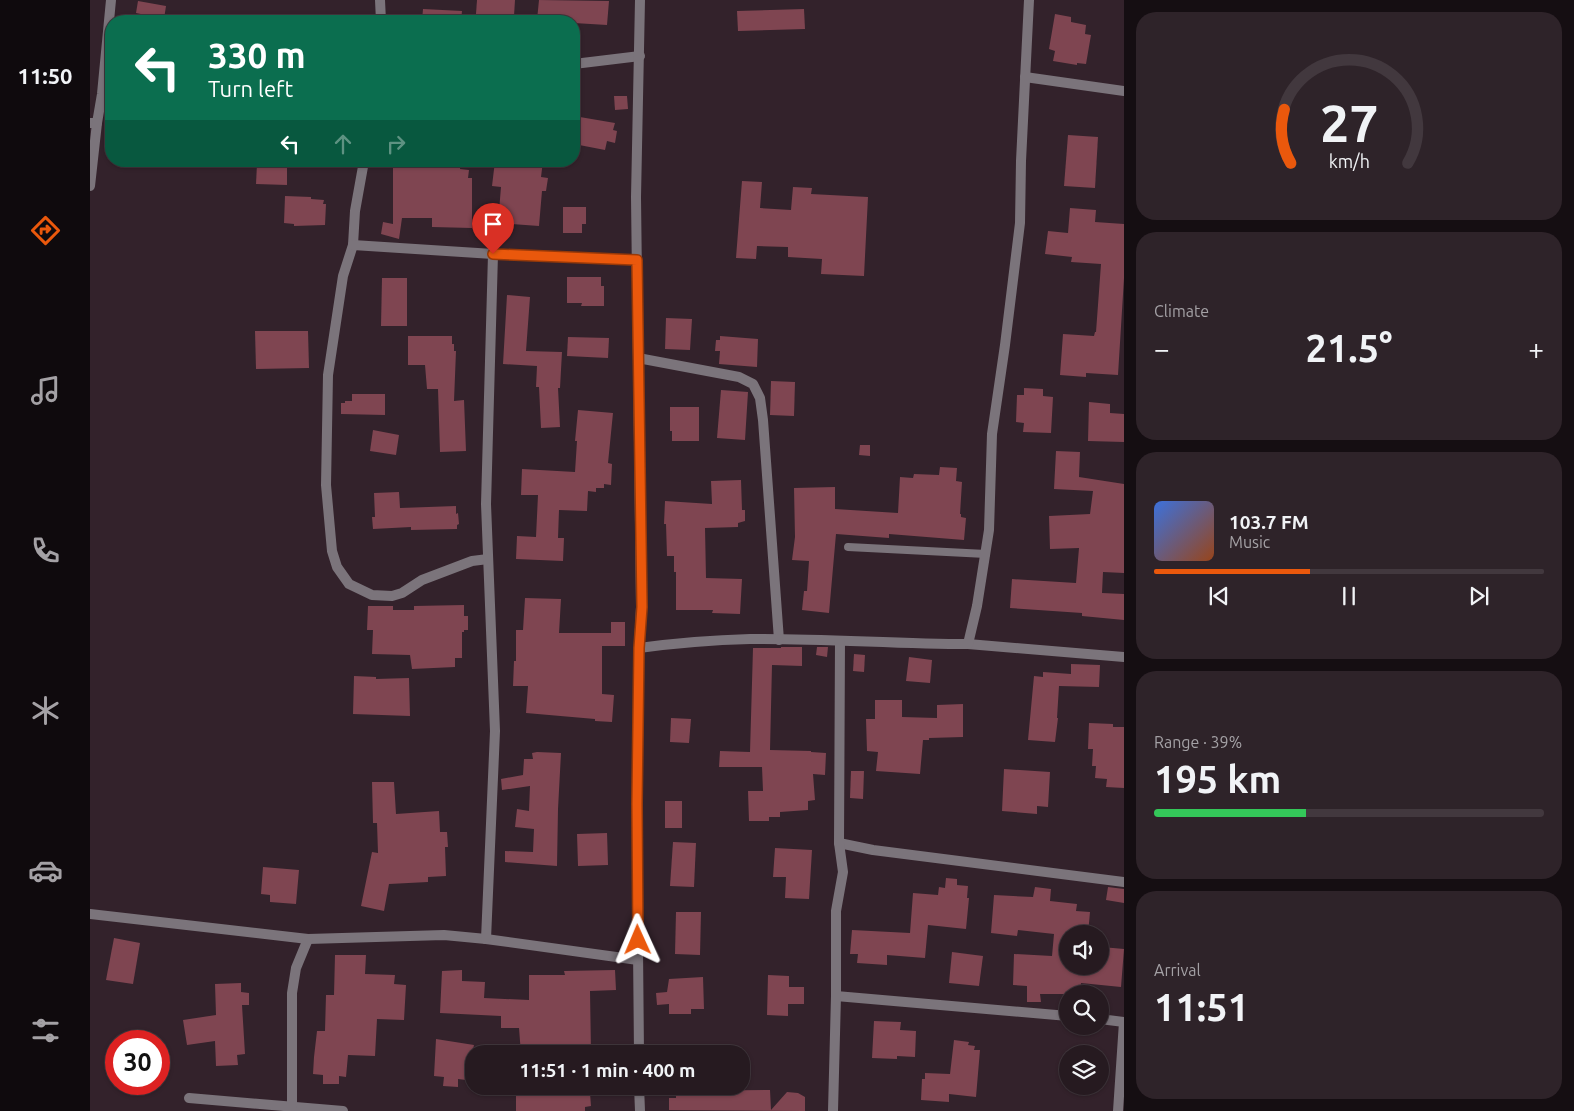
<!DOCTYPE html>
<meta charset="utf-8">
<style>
:root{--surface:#261a20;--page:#2e2329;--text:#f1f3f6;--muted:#a4a1a5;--line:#42383e;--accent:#ea580c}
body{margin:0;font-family:Ubuntu,sans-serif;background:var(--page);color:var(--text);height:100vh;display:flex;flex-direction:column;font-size:19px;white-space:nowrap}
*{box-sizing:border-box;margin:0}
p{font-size:16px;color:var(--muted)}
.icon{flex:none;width:28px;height:28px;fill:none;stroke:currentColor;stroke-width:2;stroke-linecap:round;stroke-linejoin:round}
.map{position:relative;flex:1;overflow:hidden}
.panel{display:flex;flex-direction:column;gap:12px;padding:12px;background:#150e12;width:450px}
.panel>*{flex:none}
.hud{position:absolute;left:15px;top:15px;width:475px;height:152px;border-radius:20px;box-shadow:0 1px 4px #0004,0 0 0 1px var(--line);background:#0b6e4f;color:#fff;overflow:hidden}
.tools{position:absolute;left:969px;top:925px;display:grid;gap:10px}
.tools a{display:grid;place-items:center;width:50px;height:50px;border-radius:50%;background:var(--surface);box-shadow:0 1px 4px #0004,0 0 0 1px var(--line);font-size:25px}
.speed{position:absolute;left:15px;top:1030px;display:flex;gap:10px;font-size:25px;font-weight:700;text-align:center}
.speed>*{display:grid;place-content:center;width:65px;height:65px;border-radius:50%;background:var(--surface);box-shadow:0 1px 4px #0004,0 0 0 1px var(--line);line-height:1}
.speed .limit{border:8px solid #d22;background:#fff;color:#111}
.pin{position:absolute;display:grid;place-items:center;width:42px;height:42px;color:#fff;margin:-51px -21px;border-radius:50% 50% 50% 0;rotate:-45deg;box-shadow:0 0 5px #0007}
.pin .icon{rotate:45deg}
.me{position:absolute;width:55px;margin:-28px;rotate:359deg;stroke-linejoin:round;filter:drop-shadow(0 0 4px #0008)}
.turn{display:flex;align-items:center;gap:18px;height:105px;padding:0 20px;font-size:22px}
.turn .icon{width:65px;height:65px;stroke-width:2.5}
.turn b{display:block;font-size:35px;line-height:42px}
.lanes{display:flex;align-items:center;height:48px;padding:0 20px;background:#0003;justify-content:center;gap:25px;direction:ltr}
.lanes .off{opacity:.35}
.big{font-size:38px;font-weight:700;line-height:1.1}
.panel .tile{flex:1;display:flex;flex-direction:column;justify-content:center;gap:8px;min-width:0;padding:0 18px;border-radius:20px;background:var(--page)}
.panel .dial{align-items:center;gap:0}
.dial svg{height:130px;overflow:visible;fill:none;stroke:var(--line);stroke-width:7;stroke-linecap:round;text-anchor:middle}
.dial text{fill:var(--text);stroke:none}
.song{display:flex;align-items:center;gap:15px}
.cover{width:60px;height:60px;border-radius:8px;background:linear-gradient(135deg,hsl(220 70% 55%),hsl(20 70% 35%))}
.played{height:5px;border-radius:2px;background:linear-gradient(90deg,var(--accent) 40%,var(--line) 40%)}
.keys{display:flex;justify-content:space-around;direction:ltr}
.heat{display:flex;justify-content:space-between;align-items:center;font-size:28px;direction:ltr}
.charge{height:8px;border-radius:4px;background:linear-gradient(90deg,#34c759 39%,var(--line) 0)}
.trip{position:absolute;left:375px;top:1045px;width:285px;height:50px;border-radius:20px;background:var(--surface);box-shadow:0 1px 4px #0004,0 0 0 1px var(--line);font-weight:700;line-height:50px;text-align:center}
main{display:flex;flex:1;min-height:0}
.tabs{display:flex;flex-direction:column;width:90px;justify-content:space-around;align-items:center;background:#0f0a0d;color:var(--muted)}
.tabs .icon{width:35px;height:35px}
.tabs .on{color:var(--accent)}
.tabs b{font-size:22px;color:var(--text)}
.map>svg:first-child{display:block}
.building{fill:#7f4551}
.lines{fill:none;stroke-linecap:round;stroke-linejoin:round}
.service{stroke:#7b747b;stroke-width:8}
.minor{stroke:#7b747b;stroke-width:10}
.route-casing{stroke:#983908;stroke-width:12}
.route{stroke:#ea580c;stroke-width:9}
</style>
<main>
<nav class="tabs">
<b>11:50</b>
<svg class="icon on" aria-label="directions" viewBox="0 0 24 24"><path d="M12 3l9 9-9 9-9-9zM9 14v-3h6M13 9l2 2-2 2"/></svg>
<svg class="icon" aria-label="music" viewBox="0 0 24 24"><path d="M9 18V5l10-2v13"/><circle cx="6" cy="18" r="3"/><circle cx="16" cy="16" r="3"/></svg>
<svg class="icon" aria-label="phone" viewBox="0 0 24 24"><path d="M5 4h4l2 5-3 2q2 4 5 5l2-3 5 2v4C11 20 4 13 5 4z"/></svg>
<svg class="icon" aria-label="climate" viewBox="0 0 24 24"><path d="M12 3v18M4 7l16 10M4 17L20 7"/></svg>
<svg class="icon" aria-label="car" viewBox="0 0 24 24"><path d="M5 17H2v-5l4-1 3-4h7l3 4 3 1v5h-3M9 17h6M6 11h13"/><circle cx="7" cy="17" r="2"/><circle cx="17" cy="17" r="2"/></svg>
<svg class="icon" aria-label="filters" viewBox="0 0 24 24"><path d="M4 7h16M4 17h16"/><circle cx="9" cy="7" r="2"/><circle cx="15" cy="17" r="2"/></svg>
</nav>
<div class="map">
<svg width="1034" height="1111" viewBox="0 0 1034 1111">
<rect width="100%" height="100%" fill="#33222b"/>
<g class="building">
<path d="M 387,0 L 425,0 L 424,16 L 386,14 Z"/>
<path d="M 449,0 L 519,1 L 517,25 L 484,23 L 484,21 L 447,20 Z"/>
<path d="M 48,1 L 76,6 L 74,19 L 46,13 Z"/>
<path d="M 333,9 L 372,11 L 371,21 L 332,21 Z"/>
<path d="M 714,9 L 715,29 L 648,31 L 647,11 Z"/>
<path d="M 965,14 L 981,17 L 981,22 L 996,25 L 995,34 L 1001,35 L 996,64 L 987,63 L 987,65 L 963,61 L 965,51 L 959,49 Z"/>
<path d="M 524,96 L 537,96 L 538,109 L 525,110 Z"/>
<path d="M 484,116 L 525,123 L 523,130 L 527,131 L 525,143 L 517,141 L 515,150 L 484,144 Z"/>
<path d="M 978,135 L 1008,137 L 1005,188 L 974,186 Z"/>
<path d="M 371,161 L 370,169 L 379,170 L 378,178 L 382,178 L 382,228 L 342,227 L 342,218 L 312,218 L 309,239 L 291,234 L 293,222 L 303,224 L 303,162 Z"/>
<path d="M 405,161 L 453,161 L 451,177 L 458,178 L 456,191 L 452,191 L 449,226 L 408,223 L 411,187 L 402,186 Z"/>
<path d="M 167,164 L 197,164 L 197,185 L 166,184 Z"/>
<path d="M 652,181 L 672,182 L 670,208 L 701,210 L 703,187 L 722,188 L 721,194 L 778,197 L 774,276 L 731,274 L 732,259 L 698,257 L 698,247 L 667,246 L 666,259 L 646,258 Z"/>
<path d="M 195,196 L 221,197 L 221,199 L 234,200 L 233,204 L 236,204 L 235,225 L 204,226 L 204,224 L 194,223 Z"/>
<path d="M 473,207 L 496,207 L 496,224 L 492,224 L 492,233 L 473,233 Z"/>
<path d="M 980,208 L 1006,210 L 1005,222 L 1034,224 L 1034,278 L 1028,375 L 996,373 L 996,377 L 970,375 L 973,334 L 1004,336 L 1005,332 L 1006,332 L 1011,264 L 981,262 L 982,257 L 955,254 L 958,231 L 978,233 Z"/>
<path d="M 477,277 L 511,277 L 511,286 L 514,286 L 514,306 L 491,306 L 492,303 L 477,303 Z"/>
<path d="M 292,278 L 317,278 L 317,326 L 291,326 Z"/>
<path d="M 417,295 L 440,297 L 436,351 L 472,352 L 470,388 L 468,388 L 470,427 L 451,428 L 449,387 L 446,387 L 447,366 L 413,364 Z"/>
<path d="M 576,318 L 602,319 L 600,350 L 575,349 Z"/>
<path d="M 165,331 L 218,331 L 219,368 L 166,369 Z"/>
<path d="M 318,336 L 362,336 L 362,344 L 364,344 L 364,351 L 366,351 L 364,401 L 374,400 L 376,451 L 350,452 L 348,389 L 337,389 L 335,365 L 318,365 Z"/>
<path d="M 630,336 L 668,339 L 667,367 L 629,364 L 630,351 L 625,351 L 626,340 L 630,340 Z"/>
<path d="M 478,337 L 519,338 L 518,358 L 477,356 Z"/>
<path d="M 681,381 L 705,382 L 704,416 L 680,415 Z"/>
<path d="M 934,388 L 953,389 L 953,396 L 963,397 L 961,433 L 933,432 L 934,423 L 926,422 L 927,395 L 934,395 Z"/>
<path d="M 631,390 L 658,392 L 655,440 L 627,438 Z"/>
<path d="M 262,394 L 295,394 L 295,415 L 251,414 L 251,403 L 255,403 L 255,401 L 262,401 Z"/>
<path d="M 999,402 L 1020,404 L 1020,413 L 1034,414 L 1034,442 L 998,441 Z"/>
<path d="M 580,407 L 609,407 L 609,441 L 582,441 L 582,431 L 580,431 Z"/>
<path d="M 488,410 L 523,413 L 518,463 L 522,464 L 521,485 L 514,484 L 514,488 L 506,488 L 506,492 L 498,491 L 497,511 L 469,510 L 468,538 L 474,538 L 473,561 L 426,559 L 427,536 L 446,537 L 448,495 L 431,495 L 432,469 L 485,472 L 487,441 L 485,441 Z"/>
<path d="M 283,430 L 309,435 L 306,455 L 280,451 Z"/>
<path d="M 770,445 L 780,445 L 780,456 L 769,455 Z"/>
<path d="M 966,451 L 990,452 L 989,477 L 1034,484 L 1034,573 L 1013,572 L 1012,593 L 1034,594 L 1034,620 L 992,616 L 992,613 L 920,608 L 922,579 L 986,583 L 989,548 L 960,549 L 959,516 L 1000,514 L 1003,491 L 964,489 Z"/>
<path d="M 850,467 L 867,468 L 866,481 L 872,482 L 870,514 L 871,514 L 871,517 L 876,518 L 874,540 L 799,534 L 799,538 L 746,534 L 739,613 L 712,610 L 714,591 L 717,591 L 719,561 L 702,560 L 705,537 L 704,488 L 745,487 L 745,509 L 808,513 L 810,477 L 823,478 L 824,474 L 849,475 Z"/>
<path d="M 651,480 L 652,510 L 655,510 L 655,521 L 648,523 L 648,527 L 615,528 L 616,578 L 652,579 L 650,614 L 622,613 L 623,610 L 586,610 L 586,572 L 584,572 L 584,556 L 577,556 L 576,524 L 574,524 L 575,501 L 622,504 L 621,481 Z"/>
<path d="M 309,492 L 310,508 L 366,506 L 366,514 L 368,513 L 369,524 L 367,525 L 367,529 L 321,530 L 321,527 L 283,529 L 282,517 L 285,517 L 284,493 Z"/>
<path d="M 435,598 L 471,599 L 469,633 L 521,633 L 521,622 L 535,622 L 535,646 L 512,646 L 512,694 L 524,695 L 522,722 L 505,721 L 505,719 L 436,713 L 438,686 L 423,686 L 424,661 L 426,661 L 426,630 L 433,630 Z"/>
<path d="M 374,605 L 374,616 L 378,616 L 378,630 L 374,630 L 374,632 L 372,632 L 372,658 L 365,658 L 365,667 L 322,669 L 320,655 L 282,654 L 283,630 L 277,630 L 278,606 L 303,606 L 303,610 L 324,610 L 324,606 Z"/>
<path d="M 691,647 L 712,647 L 712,666 L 682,665 L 680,750 L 721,751 L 721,752 L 736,753 L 735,775 L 723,774 L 725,800 L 718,801 L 718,810 L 690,812 L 690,817 L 679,817 L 679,821 L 659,821 L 658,791 L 673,791 L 672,767 L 629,767 L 630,751 L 660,752 L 663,648 L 691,648 Z"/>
<path d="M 727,647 L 738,647 L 737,657 L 726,655 Z"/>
<path d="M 764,654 L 775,655 L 774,672 L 763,671 Z"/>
<path d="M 819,657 L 842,660 L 840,683 L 816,681 Z"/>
<path d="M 981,664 L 1010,665 L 1009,687 L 969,686 L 967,718 L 968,718 L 965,742 L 938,740 L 944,676 L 953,677 L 953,672 L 981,674 Z"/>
<path d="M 264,676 L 286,677 L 286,679 L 319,678 L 320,716 L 263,714 Z"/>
<path d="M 785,700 L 812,700 L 812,717 L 847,718 L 847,705 L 873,704 L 873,737 L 839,738 L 839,740 L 833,740 L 830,774 L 786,771 L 788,752 L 777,751 L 776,719 L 785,719 Z"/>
<path d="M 581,718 L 601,719 L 599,743 L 580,742 Z"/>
<path d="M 999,723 L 1023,724 L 1023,727 L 1034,727 L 1034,788 L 1016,787 L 1017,779 L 1005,778 L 1006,766 L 1002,766 L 1003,749 L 998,749 Z"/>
<path d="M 447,752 L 471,753 L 468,809 L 467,866 L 415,862 L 415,851 L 443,852 L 444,829 L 425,827 L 427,809 L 439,811 L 440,786 L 412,790 L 411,779 L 433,775 L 434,759 L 443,759 L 442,753 Z"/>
<path d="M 914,769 L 960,772 L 958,807 L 947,806 L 947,814 L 912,811 Z"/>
<path d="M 761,771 L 774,771 L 773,799 L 760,798 Z"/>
<path d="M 282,782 L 304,782 L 306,814 L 349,811 L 350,832 L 357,832 L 358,847 L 355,847 L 356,876 L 338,877 L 338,882 L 299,884 L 294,911 L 271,906 L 282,852 L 288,853 L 287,823 L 283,823 Z"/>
<rect x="575" y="801" width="17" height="27"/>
<path d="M 517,833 L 518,865 L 488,866 L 487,834 Z"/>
<path d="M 583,842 L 606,843 L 604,887 L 580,886 Z"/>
<path d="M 685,848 L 722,850 L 719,899 L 695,898 L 696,877 L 683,877 Z"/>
<path d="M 173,867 L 209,870 L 206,904 L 180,902 L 180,895 L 171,894 Z"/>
<path d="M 856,878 L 867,879 L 867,885 L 878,886 L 877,898 L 879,898 L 876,929 L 838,925 L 835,958 L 797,955 L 797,965 L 767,963 L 768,954 L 760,954 L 762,930 L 820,933 L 823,893 L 848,895 L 849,887 L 855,888 Z"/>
<path d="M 945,887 L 961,889 L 960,901 L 987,904 L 986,911 L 1000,912 L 998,934 L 978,934 L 978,966 L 1010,966 L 1012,947 L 1034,949 L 1031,987 L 991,983 L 990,994 L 950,994 L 951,1002 L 937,1002 L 937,986 L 923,985 L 924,954 L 962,956 L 964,934 L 928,930 L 927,936 L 901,933 L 904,895 L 943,897 Z"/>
<path d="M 1018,887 L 1034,889 L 1034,903 L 1016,900 Z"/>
<path d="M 586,912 L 611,912 L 610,955 L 585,954 Z"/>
<path d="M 24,938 L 50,943 L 43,984 L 16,980 Z"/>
<path d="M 862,952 L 893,956 L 889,986 L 859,983 Z"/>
<path d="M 245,955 L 276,955 L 275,974 L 305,975 L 304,984 L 316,985 L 314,1020 L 287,1019 L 285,1056 L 258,1055 L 256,1077 L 249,1076 L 249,1084 L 233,1084 L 233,1075 L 223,1074 L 224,1057 L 227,1031 L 235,1031 L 236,995 L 244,995 Z"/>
<path d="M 372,970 L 372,981 L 395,982 L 394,998 L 439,1000 L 439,975 L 475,975 L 474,971 L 525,970 L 526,990 L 500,991 L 501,1052 L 431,1054 L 429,1028 L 411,1028 L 411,1016 L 350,1013 L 352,971 Z"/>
<path d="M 678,975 L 699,976 L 699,987 L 714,987 L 714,1004 L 698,1004 L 698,1016 L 677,1015 Z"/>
<path d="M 613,977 L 614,1009 L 601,1009 L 601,1014 L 579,1014 L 579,1004 L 567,1005 L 566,993 L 577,992 L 579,979 Z"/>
<path d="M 151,983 L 151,992 L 159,993 L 159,1005 L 152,1005 L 155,1054 L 147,1055 L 148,1065 L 126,1066 L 125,1041 L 97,1045 L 93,1020 L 126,1015 L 125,984 Z"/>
<path d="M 784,1021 L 811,1022 L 810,1030 L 826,1031 L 825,1057 L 807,1056 L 807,1059 L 782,1058 Z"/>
<path d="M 346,1039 L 384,1045 L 381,1058 L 379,1058 L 376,1080 L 368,1079 L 368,1087 L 353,1086 L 354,1077 L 344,1076 Z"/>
<path d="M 864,1040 L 879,1042 L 878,1045 L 885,1046 L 884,1050 L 890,1050 L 886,1097 L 859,1094 L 859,1102 L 831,1100 L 832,1079 L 835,1079 L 835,1073 L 860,1074 Z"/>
<path d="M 426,1086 L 459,1086 L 459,1095 L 500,1093 L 501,1106 L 495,1107 L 495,1111 L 426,1111 Z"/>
<path d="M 680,1090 L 681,1110 L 697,1092 L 708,1093 L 715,1097 L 715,1111 L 579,1110 L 579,1098 L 586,1098 L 586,1091 Z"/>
</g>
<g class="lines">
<path class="service" d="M 758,547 L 896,554"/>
<g class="minor">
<path d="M 290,0 L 291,21"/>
<path d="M 484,64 L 550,56"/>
<path d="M 935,77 L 1034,91"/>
<path d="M 0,123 L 7,123 L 12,94 L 21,0"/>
<path d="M 274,161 L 265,211 L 263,245 L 253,276 L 238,375 L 236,485 L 242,551 L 247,567 L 259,584 L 282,595 L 302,596 L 312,593 L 332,580 L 382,561 L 398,559"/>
<path d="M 0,186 L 7,123"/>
<path d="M 263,245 L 403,254 L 547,260"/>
<path d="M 548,358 L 649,377 L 663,384 L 670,398 L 673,420 L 689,640"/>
<path d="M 878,644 L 1034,657"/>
<path d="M 549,648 C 586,643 623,640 660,639 C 732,638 805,644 878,644 L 887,606 L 899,530 L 902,434 L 915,345 L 930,223 L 931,161 L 939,0"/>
<path d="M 749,843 L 783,850 L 1034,882"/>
<path d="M 0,914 L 218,939 L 354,935 L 396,939 L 548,960"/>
<path d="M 396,939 L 405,731 L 396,504 L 403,254"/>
<path d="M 746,996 L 978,1016"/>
<path d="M 1010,1019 L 1034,1022 L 1028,1111"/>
<path d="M 549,1054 L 547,843 L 549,648 L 551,607 L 546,197 L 550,0"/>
<path d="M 549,1086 L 550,1111"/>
<path d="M 99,1098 L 253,1111"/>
<path d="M 202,1106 L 202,993 L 206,968 L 218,939"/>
<path d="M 743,1111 L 746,996 L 746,911 L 753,872 L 749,843 L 750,641"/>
</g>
</g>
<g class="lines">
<defs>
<path id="route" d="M 403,254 L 547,260 L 552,607 L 549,648 L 547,804 L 548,940"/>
</defs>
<use href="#route" class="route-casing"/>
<use href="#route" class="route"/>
</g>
</svg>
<div class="tools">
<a><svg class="icon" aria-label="sound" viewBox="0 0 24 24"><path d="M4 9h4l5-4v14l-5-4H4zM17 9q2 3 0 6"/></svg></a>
<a><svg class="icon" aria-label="search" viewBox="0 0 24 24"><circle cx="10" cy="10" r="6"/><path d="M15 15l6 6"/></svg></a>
<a><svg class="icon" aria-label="layers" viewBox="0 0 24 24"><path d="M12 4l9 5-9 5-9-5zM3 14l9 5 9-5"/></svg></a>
</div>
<div class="speed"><div class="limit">30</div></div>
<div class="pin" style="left:403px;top:254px;background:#d93025"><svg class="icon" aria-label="arrive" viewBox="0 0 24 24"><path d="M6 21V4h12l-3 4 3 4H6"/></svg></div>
<svg class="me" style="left:548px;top:940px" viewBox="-20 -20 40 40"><path d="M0-17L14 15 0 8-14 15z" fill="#ea580c" stroke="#fff" stroke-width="4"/></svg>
<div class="trip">11:51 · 1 min · 400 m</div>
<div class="hud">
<div class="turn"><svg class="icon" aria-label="left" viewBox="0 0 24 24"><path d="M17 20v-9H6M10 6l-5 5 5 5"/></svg><div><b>330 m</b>Turn left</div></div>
<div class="lanes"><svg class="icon" aria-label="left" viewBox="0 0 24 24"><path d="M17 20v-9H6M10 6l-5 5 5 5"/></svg><svg class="icon off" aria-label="ahead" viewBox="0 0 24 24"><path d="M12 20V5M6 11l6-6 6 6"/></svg><svg class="icon off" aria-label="right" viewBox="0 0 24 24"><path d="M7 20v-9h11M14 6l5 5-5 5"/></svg></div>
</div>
</div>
<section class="panel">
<div class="tile dial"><svg viewBox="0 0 100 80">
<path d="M14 69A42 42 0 1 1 86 69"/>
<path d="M14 69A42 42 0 0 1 10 36" stroke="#ea580c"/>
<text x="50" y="56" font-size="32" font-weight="700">27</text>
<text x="50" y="72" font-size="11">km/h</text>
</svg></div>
<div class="tile"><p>Climate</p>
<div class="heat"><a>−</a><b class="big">21.5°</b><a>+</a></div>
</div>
<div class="tile">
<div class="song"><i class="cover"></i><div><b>103.7 FM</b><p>Music</p></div></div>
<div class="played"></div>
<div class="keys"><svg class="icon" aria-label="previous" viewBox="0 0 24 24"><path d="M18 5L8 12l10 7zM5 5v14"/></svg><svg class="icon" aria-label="pause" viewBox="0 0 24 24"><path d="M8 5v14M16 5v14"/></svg><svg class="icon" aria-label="next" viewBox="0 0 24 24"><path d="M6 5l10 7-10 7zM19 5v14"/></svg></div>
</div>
<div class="tile"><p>Range · 39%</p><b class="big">195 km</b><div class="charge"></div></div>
<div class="tile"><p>Arrival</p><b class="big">11:51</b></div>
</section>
</main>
